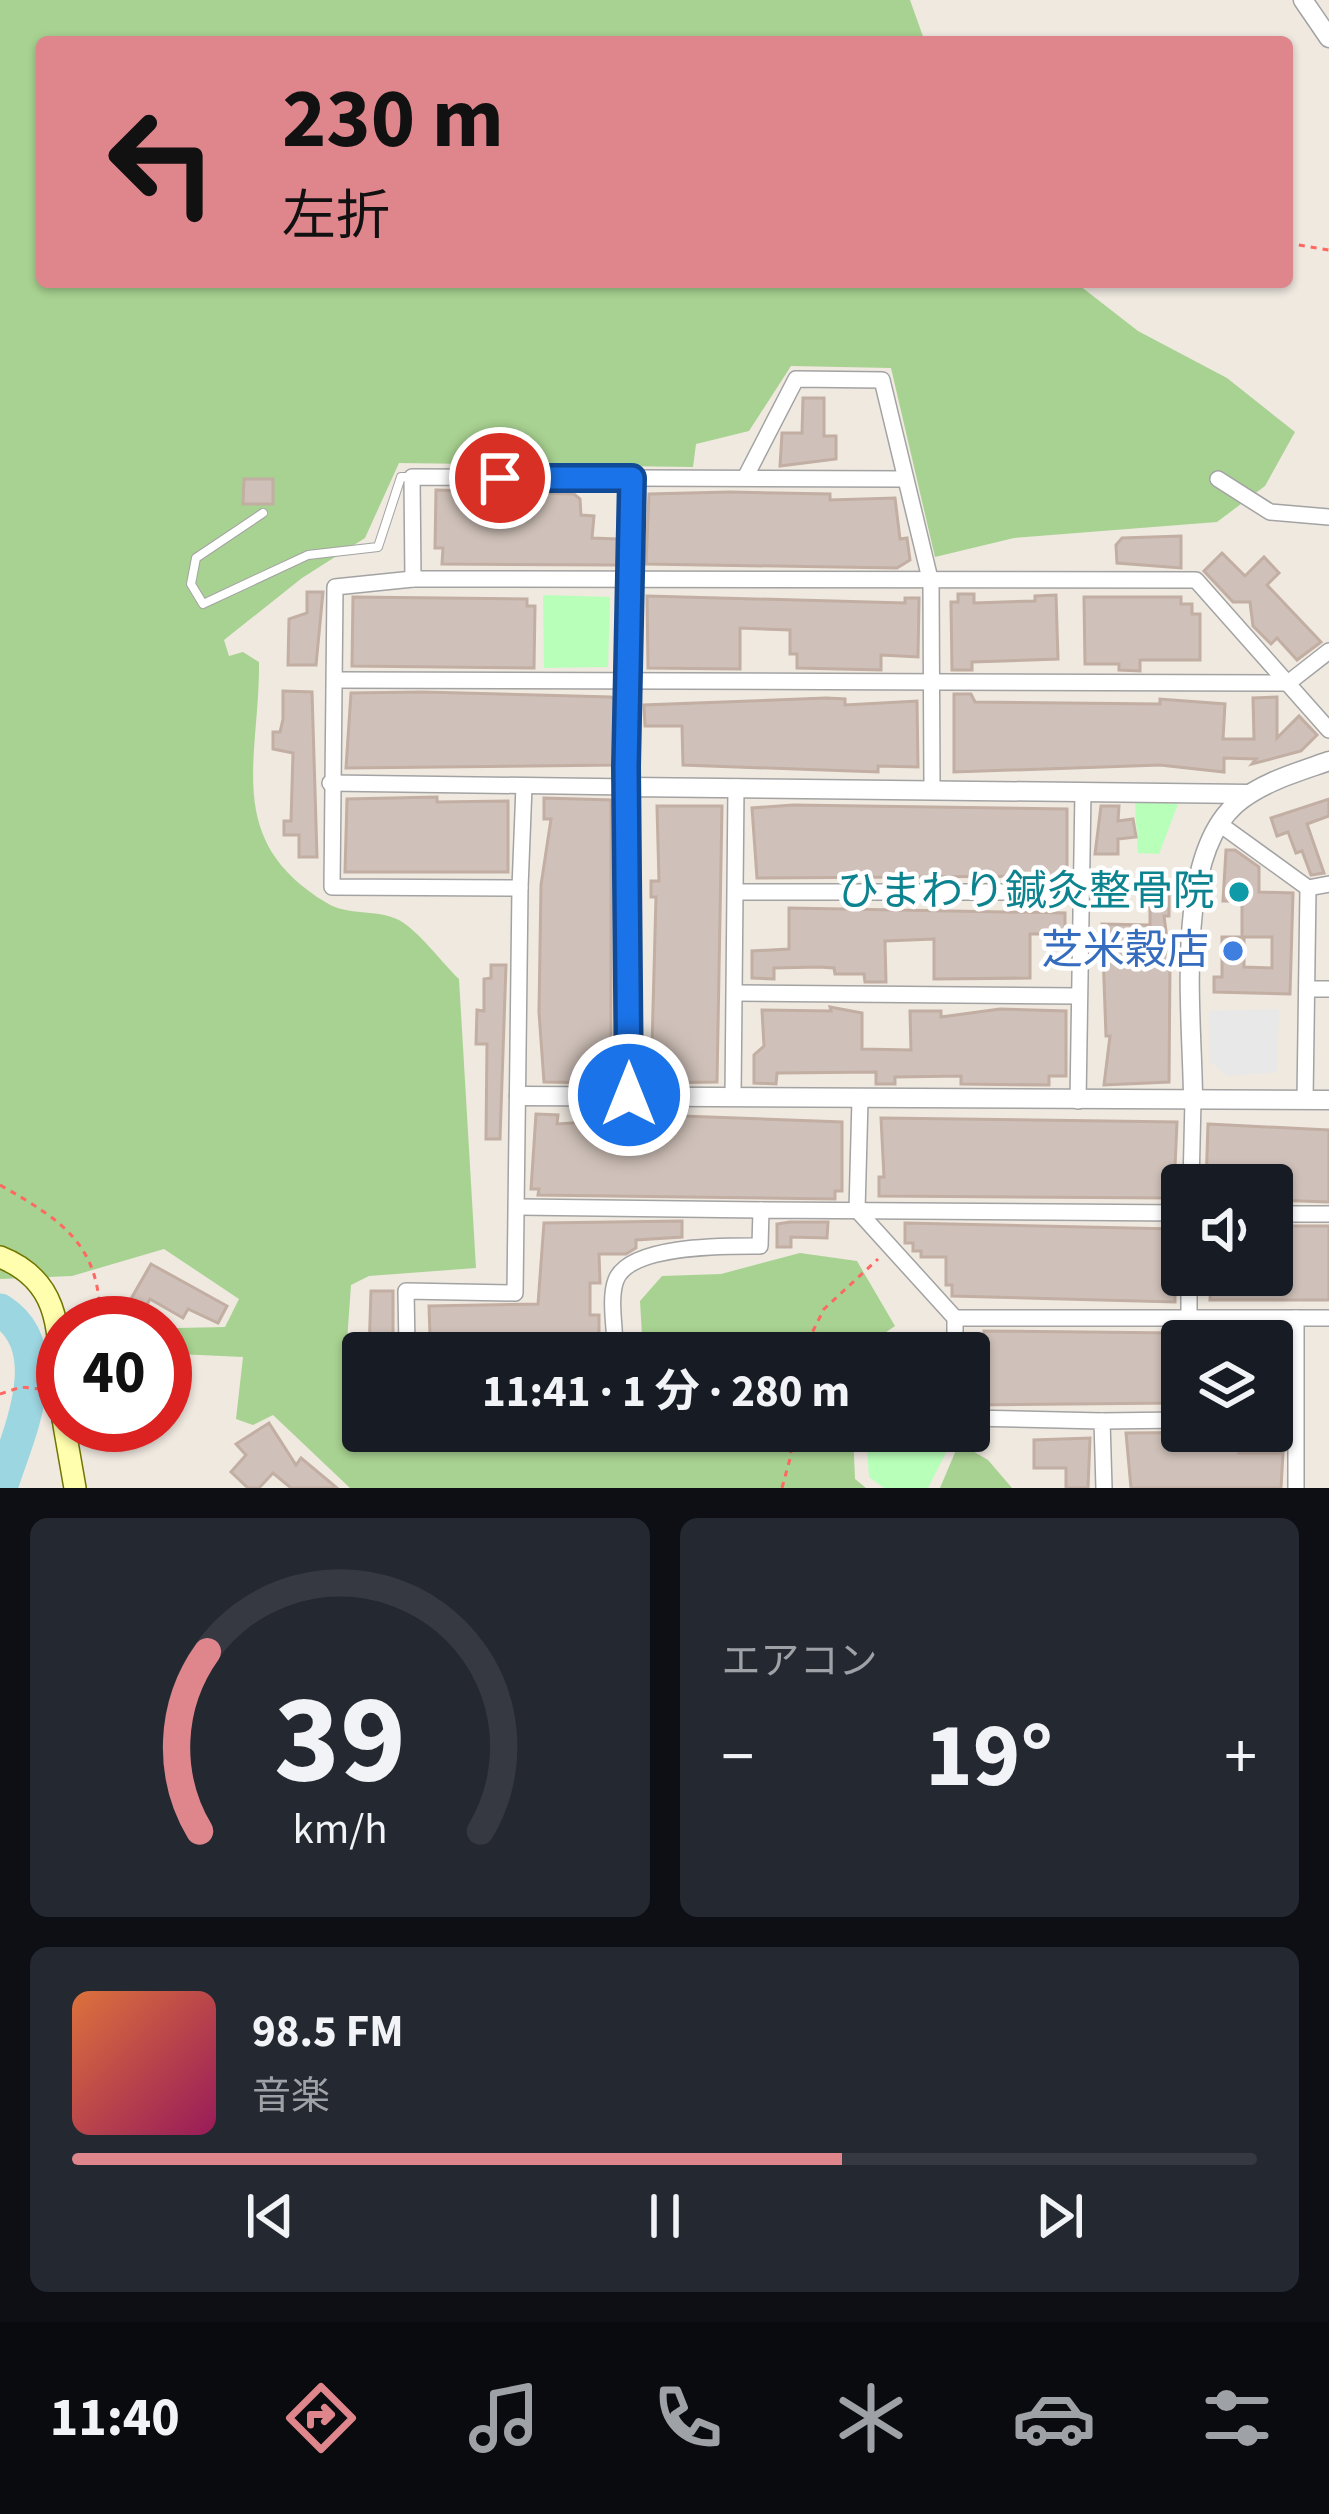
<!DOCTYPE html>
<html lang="ja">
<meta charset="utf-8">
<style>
:root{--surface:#171b24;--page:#242831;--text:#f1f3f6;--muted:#9ea1a6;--line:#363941;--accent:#df868d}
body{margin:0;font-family:"Source Sans 3","Noto Sans JP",sans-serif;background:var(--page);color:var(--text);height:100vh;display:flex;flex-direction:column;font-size:45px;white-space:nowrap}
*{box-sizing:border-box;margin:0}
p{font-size:39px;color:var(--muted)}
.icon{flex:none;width:66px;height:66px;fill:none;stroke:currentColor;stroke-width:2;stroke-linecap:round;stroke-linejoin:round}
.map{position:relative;height:1488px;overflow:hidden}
.side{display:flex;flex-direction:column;gap:30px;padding:30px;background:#0d0f14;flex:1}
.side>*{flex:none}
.guide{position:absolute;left:36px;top:36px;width:1257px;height:252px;border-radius:12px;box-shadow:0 3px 9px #0004;background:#df868d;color:#111;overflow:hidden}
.buttons{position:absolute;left:1161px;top:1164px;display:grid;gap:24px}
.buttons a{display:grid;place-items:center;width:132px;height:132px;border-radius:12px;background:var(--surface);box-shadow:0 3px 9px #0004;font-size:60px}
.speed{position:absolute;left:36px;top:1296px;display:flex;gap:24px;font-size:60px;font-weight:700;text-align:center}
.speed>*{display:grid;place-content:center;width:156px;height:156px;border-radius:50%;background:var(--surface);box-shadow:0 3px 9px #0004;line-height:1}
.speed .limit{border:18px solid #d22;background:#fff;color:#111}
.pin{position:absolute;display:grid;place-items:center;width:102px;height:102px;color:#fff;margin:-51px;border:6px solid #fff;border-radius:50%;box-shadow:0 3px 12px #0007}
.me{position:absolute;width:132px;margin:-66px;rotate:0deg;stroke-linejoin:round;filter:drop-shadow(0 0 9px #0008)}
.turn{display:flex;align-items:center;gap:42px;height:252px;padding:0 48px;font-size:54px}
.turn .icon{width:156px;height:156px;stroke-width:2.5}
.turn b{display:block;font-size:84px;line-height:102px}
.big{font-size:90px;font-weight:700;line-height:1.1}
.side .tile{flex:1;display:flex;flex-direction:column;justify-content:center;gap:18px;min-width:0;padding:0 42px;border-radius:18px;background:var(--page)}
.side .dial{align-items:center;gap:0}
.dial svg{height:312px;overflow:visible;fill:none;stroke:var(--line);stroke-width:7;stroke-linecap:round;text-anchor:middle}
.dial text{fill:var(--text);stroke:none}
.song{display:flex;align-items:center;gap:36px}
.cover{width:144px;height:144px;border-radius:18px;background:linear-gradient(135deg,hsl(20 70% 55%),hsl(330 70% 35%))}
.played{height:12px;border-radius:6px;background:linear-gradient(90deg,var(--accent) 65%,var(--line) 65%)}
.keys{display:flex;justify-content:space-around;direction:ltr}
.heat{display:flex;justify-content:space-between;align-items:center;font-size:66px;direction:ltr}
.side .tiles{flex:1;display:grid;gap:30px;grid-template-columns:1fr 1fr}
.tile:last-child{grid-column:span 2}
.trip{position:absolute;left:342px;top:1332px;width:648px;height:120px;border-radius:12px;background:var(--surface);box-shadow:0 3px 9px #0004;font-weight:700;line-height:120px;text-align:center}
.tabs{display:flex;height:192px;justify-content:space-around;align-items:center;background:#090b0e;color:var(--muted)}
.tabs .icon{width:84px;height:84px}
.tabs .active{color:var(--accent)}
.tabs b{font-size:54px;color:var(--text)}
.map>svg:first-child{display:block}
.forest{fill:#a8d291}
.park{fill:#b8ffb9}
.parking{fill:#e8e8e8}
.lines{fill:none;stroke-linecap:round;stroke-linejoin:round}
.river{stroke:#9cd6e1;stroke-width:33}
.building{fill:#cfc1b9;stroke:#c2aea2;stroke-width:3;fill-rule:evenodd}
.service-casing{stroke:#a3a3a3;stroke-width:10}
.minor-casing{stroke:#a3a3a3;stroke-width:18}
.tertiary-casing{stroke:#a3a3a3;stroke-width:21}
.secondary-casing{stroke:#717600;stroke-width:24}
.path{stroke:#ff6761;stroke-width:3;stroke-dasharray:6 6;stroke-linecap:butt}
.service{stroke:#fff;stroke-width:8}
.minor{stroke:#fff;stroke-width:15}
.tertiary{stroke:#fff;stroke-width:18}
.secondary{stroke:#fffeae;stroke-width:21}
.route-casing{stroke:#114b97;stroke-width:30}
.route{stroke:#1a73e8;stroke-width:21}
.culture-dot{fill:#0f9aa8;stroke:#fff;stroke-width:4.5}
.shop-dot{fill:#3f7fe0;stroke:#fff;stroke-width:4.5}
.labels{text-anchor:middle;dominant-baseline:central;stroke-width:9;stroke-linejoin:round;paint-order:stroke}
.culture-label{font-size:42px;fill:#0d838f;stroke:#fff;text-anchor:end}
.shop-label{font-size:42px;fill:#366cbe;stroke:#fff;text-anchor:end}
</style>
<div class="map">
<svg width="1329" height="1488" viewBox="0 0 1329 1488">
<rect width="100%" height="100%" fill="#efe9e0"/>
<g class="forest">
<path d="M 0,0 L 910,0 L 925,42 L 42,42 L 42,282 L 1075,282 L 1138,331 L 1227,378 L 1295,432 L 1265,486 L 1217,522 L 1014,538 L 935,557 L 891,368 L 791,366 L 749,431 L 696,444 L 693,467 L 399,463 L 365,538 L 302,578 L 224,640 L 229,656 L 243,652 L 259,662 C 260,760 222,840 327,903 C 347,916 378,909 399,920 C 420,932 441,962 459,979 L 476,1268 L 369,1276 L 351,1285 L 344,1383 L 358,1432 L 372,1437 L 391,1431 L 853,1431 L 855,1479 L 866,1488 L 350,1488 L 273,1415 L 253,1425 L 236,1419 L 243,1357 L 178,1354 L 177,1328 L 225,1327 L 239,1299 L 164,1249 L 72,1276 L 0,1279 Z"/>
<path d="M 800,1253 L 857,1261 L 895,1326 L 856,1353 L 643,1353 L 640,1301 L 662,1276 L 721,1274 Z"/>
<path d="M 959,1443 L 988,1460 L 1012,1488 L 940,1488 Z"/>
</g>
<g class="park">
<path d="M 543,595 L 610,597 L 608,667 L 544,668 Z"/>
<path d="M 1135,801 L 1178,804 L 1159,854 L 1138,853 Z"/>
<path d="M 866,1431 L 952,1431 L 955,1435 L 928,1488 L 884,1488 L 869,1477 Z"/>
</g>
<path class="parking" d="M 1279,1009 L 1277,1072 L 1228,1076 L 1209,1061 L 1209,1011 Z"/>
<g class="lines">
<path class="river" d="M 0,1310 C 61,1349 17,1436 1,1488"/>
</g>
<g class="building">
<path d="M 803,398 L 824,398 L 824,436 L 836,436 L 836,459 L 780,466 L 782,433 L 802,433 Z"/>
<path d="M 244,479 L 273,479 L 273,504 L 243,504 Z"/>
<path d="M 436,490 L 574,494 L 580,499 L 581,515 L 594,516 L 592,538 L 617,539 L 617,565 L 442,564 L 443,548 L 435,548 Z"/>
<path d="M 730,492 L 830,494 L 830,500 L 895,498 L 900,539 L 907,538 L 910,560 L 897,568 L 646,564 L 649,494 Z"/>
<path d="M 1181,536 L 1181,568 L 1117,563 L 1116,545 L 1122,538 Z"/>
<path d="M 1222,553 L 1245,576 L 1264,557 L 1279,573 L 1267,585 L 1321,642 L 1297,660 L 1277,638 L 1271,644 L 1253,626 L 1250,602 L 1233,602 L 1204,571 Z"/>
<path d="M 307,592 L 323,592 L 316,665 L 288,665 L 289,619 L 307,613 Z"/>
<path d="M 958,594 L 974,594 L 974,603 L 1035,601 L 1035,596 L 1056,595 L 1058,659 L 972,662 L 972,670 L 952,670 L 951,602 L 958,602 Z"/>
<path d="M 647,596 L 905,603 L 905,598 L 919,598 L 918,657 L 881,655 L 881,670 L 797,668 L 797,654 L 790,654 L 790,630 L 740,628 L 740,669 L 648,668 Z"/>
<path d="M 353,597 L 527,599 L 527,606 L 535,606 L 534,668 L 352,666 Z"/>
<path d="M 1084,597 L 1181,597 L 1181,604 L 1192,604 L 1192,614 L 1200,614 L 1200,660 L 1140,660 L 1140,671 L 1119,670 L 1119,664 L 1085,664 Z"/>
<path d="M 283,691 L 312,692 L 317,857 L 299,857 L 299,835 L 284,835 L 284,821 L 291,821 L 293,753 L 273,749 L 273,732 L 280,732 L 283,719 Z"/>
<path d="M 422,692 L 611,697 L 617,701 L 616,765 L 346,768 L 351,693 Z"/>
<path d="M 954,694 L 971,694 L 975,702 L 1160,704 L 1160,699 L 1225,704 L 1223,739 L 1254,739 L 1253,698 L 1277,697 L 1277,738 L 1299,716 L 1317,735 L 1301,751 L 1252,764 L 1256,759 L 1224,758 L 1224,772 L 1160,765 L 954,772 Z"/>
<path d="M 826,698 L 845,699 L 845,705 L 917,701 L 918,767 L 878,766 L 878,772 L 683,765 L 682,726 L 645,726 L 644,705 Z"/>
<path d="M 437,797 L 437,802 L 508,801 L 508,872 L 345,872 L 347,799 Z"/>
<path d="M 544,798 L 611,800 L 611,1080 L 605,1083 L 544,1082 L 539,1012 L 541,885 L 551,819 L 544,819 Z"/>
<path d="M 1329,799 L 1329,816 L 1307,824 L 1324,873 L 1311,875 L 1302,851 L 1296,853 L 1288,832 L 1277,836 L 1271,818 Z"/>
<path d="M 793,805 L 1067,809 L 1067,876 L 757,878 L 752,808 Z"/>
<path d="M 657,806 L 722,806 L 717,1082 L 651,1083 L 656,897 L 651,897 L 651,881 L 659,881 Z"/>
<path d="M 1101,806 L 1119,806 L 1118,821 L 1133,819 L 1136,837 L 1118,839 L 1118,854 L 1095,854 Z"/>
<path d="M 1226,850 L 1235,850 L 1259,867 L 1259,892 L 1293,893 L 1290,994 L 1214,992 L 1214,977 L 1222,977 L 1222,937 L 1242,937 L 1242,901 L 1223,901 ZM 1244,937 L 1272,937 L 1272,968 L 1244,967 Z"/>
<path d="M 1150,880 L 1163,880 L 1163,888 L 1169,888 L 1169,916 L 1164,916 L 1170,961 L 1169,1082 L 1104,1085 L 1110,1036 L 1106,1036 L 1102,924 L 1150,925 Z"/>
<path d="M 789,908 L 1065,913 L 1065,934 L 1030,934 L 1030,978 L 934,979 L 934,939 L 885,941 L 886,982 L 865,982 L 864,974 L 835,974 L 834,968 L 819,967 L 774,968 L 774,979 L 752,978 L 752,951 L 789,949 Z"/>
<path d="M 491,965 L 506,965 L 500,1139 L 486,1139 L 487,1044 L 476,1044 L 477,1010 L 484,1011 L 484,979 L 491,978 Z"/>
<path d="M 830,1007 L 862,1013 L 862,1049 L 911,1050 L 910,1011 L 941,1011 L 941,1017 L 1000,1009 L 1066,1011 L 1066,1076 L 1049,1076 L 1049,1085 L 961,1084 L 961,1076 L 895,1077 L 895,1084 L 876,1084 L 876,1072 L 777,1073 L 776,1084 L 754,1083 L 754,1055 L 764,1046 L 762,1010 L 831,1011 Z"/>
<path d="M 536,1114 L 558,1115 L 557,1124 L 682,1116 L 842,1122 L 842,1191 L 835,1191 L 835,1199 L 538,1195 L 539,1189 L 531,1189 Z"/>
<path d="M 881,1118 L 1177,1122 L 1174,1190 L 1168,1190 L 1168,1198 L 879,1196 L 879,1177 L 884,1177 Z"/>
<path d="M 1208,1124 L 1329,1130 L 1329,1202 L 1273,1200 L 1274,1185 L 1206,1185 Z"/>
<path d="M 682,1221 L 682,1237 L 636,1240 L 636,1248 L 626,1254 L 599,1254 L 600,1283 L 590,1283 L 590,1315 L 599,1315 L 599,1335 L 430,1335 L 429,1306 L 538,1304 L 544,1223 Z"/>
<path d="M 790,1222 L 828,1222 L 827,1238 L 791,1237 L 791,1247 L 777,1247 L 777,1224 Z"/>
<path d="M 905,1223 L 1175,1229 L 1175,1302 L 952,1296 L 952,1285 L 946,1285 L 946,1257 L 921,1257 L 921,1251 L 913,1251 L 913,1243 L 905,1243 Z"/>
<path d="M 1283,1226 L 1329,1226 L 1329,1300 L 1210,1300 L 1211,1275 L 1281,1275 Z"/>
<path d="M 151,1264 L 227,1306 L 218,1323 L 188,1309 L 183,1318 L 150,1299 L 143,1312 L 128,1304 Z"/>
<path d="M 371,1291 L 393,1291 L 393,1347 L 387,1353 L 369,1353 Z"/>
<path d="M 984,1331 L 1175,1333 L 1175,1403 L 973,1405 L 972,1338 L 984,1338 Z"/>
<path d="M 269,1423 L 296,1465 L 301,1458 L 337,1488 L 291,1488 L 273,1473 L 259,1488 L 248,1488 L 231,1472 L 246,1455 L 236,1444 Z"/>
<path d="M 1239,1432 L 1239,1453 L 1283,1453 L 1281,1488 L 1131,1488 L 1126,1433 Z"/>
<path d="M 1090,1438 L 1088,1488 L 1066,1488 L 1066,1468 L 1034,1468 L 1034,1440 Z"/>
</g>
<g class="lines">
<defs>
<path id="service" d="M 263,513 L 196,558 L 191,584 L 203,604 L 308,555 L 378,547 L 401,477 L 410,477"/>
<g id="minor">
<path d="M 746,476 L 796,379 L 882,380 L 931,583 L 932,787"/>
<path d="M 1218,479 L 1270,512 L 1329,517"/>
<path d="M 413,579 L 412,477 L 904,479"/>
<path d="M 335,680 L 1288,683 L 1329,651"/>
<path d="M 330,783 L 630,787 L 631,479"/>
<path d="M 1221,825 L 1308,888 L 1329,884"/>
<path d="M 520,888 L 524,786"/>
<path d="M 736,892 L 1079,892"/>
<path d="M 1308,989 L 1329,989"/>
<path d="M 737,993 L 1078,996"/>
<path d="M 733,1097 L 736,787"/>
<path d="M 860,1100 L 857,1210 L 955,1318 L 955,1353"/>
<path d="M 1305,1100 L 1308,888"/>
<path d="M 1078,1101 L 1083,791"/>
<path d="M 1191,1185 L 1193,1100"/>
<path d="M 519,1207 L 761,1210"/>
<path d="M 1182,1213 L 761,1210 L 760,1246 C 728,1246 630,1244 616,1280 C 609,1298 615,1327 615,1347 L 407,1347 L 406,1291 L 515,1293 L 520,888 L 332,887 L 335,587 L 413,579 L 1196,580 L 1329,730"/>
<path d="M 1272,1214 L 1329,1214"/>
<path d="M 1189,1316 L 1189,1275"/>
<path d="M 955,1318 L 1329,1318"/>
<path d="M 969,1418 L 1102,1421 L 1104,1488"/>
<path d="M 1272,1419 L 1294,1418"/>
<path d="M 1102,1421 L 1182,1420"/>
<path d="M 1296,1488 L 1296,1318"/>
</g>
<g id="tertiary">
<path d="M 1303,0 L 1329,38"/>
<path d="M 629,1095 L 630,787 L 1249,794"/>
<path d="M 519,1096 L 1329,1100"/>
<path d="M 1193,1100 C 1193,1021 1172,860 1236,804 C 1262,782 1298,772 1329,761"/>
</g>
<g id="secondary">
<path d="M 0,1257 C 74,1286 55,1355 63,1420"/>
<path d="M 64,1425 L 75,1488"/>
</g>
</defs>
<use href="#service" class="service-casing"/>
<use href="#minor" class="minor-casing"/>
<use href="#tertiary" class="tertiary-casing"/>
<use href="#secondary" class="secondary-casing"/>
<g class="path">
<path d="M 1287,243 L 1329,250"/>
<path d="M 0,1185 C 63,1221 101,1245 100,1323"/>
<path d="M 802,1353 L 824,1309 L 878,1259"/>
<path d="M 0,1394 L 21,1387 L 40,1389"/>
<path d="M 782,1488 L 791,1455 L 789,1431"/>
</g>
<use href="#service" class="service"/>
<use href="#minor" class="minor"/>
<use href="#tertiary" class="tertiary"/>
<use href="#secondary" class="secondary"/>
</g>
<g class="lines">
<defs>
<path id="route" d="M 500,478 L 632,478 L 626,767 L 629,1095"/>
</defs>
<use href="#route" class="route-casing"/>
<use href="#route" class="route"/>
</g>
<circle class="culture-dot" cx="1239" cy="892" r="12"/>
<circle class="shop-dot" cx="1233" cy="951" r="12"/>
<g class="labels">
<g class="culture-label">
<text x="1215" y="892">ひまわり鍼灸整骨院</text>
</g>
<g class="shop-label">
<text x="1209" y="951">芝米穀店</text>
</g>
</g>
</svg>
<div class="buttons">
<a><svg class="icon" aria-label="sound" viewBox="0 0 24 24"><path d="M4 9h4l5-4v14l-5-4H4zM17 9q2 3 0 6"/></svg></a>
<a><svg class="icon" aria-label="layers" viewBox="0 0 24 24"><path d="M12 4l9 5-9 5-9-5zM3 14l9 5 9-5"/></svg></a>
</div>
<div class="speed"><div class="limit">40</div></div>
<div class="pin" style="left:500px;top:478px;background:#d93025"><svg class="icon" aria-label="arrive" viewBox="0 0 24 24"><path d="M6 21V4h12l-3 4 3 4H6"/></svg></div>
<svg class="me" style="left:629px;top:1095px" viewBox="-20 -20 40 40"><circle r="17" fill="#1a73e8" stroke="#fff" stroke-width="3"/><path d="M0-11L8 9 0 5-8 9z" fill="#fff"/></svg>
<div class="trip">11:41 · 1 分 · 280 m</div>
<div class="guide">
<div class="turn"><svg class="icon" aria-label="left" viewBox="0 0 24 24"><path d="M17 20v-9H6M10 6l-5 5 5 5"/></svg><div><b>230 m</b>左折</div></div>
</div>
</div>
<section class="side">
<div class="tiles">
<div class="tile dial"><svg viewBox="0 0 100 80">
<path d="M14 69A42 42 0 1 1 86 69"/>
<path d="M14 69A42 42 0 0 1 16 23" stroke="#df868d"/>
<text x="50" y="56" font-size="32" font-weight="700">39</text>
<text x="50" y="72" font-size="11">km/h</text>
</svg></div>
<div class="tile"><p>エアコン</p>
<div class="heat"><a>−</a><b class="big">19°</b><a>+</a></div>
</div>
<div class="tile">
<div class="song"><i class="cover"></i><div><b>98.5 FM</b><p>音楽</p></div></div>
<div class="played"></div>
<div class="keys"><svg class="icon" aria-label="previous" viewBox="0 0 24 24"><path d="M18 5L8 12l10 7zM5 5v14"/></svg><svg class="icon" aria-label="pause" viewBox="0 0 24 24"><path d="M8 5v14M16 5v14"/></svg><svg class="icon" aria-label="next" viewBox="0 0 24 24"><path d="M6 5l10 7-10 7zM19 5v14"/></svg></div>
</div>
</div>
</section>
<nav class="tabs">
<b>11:40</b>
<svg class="icon active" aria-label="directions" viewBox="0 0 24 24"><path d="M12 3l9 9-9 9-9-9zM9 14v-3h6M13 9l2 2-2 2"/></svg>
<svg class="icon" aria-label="music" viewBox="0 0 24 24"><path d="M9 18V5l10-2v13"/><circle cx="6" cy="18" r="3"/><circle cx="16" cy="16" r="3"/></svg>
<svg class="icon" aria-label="phone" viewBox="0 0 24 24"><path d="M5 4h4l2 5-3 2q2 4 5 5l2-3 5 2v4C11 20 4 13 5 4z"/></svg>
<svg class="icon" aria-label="climate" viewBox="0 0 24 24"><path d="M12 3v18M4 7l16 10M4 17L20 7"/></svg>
<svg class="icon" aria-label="car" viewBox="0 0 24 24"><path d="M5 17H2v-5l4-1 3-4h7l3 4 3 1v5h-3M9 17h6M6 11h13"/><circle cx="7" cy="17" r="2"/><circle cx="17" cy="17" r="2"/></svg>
<svg class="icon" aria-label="filters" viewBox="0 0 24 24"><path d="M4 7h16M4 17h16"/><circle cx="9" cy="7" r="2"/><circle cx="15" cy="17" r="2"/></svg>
</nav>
